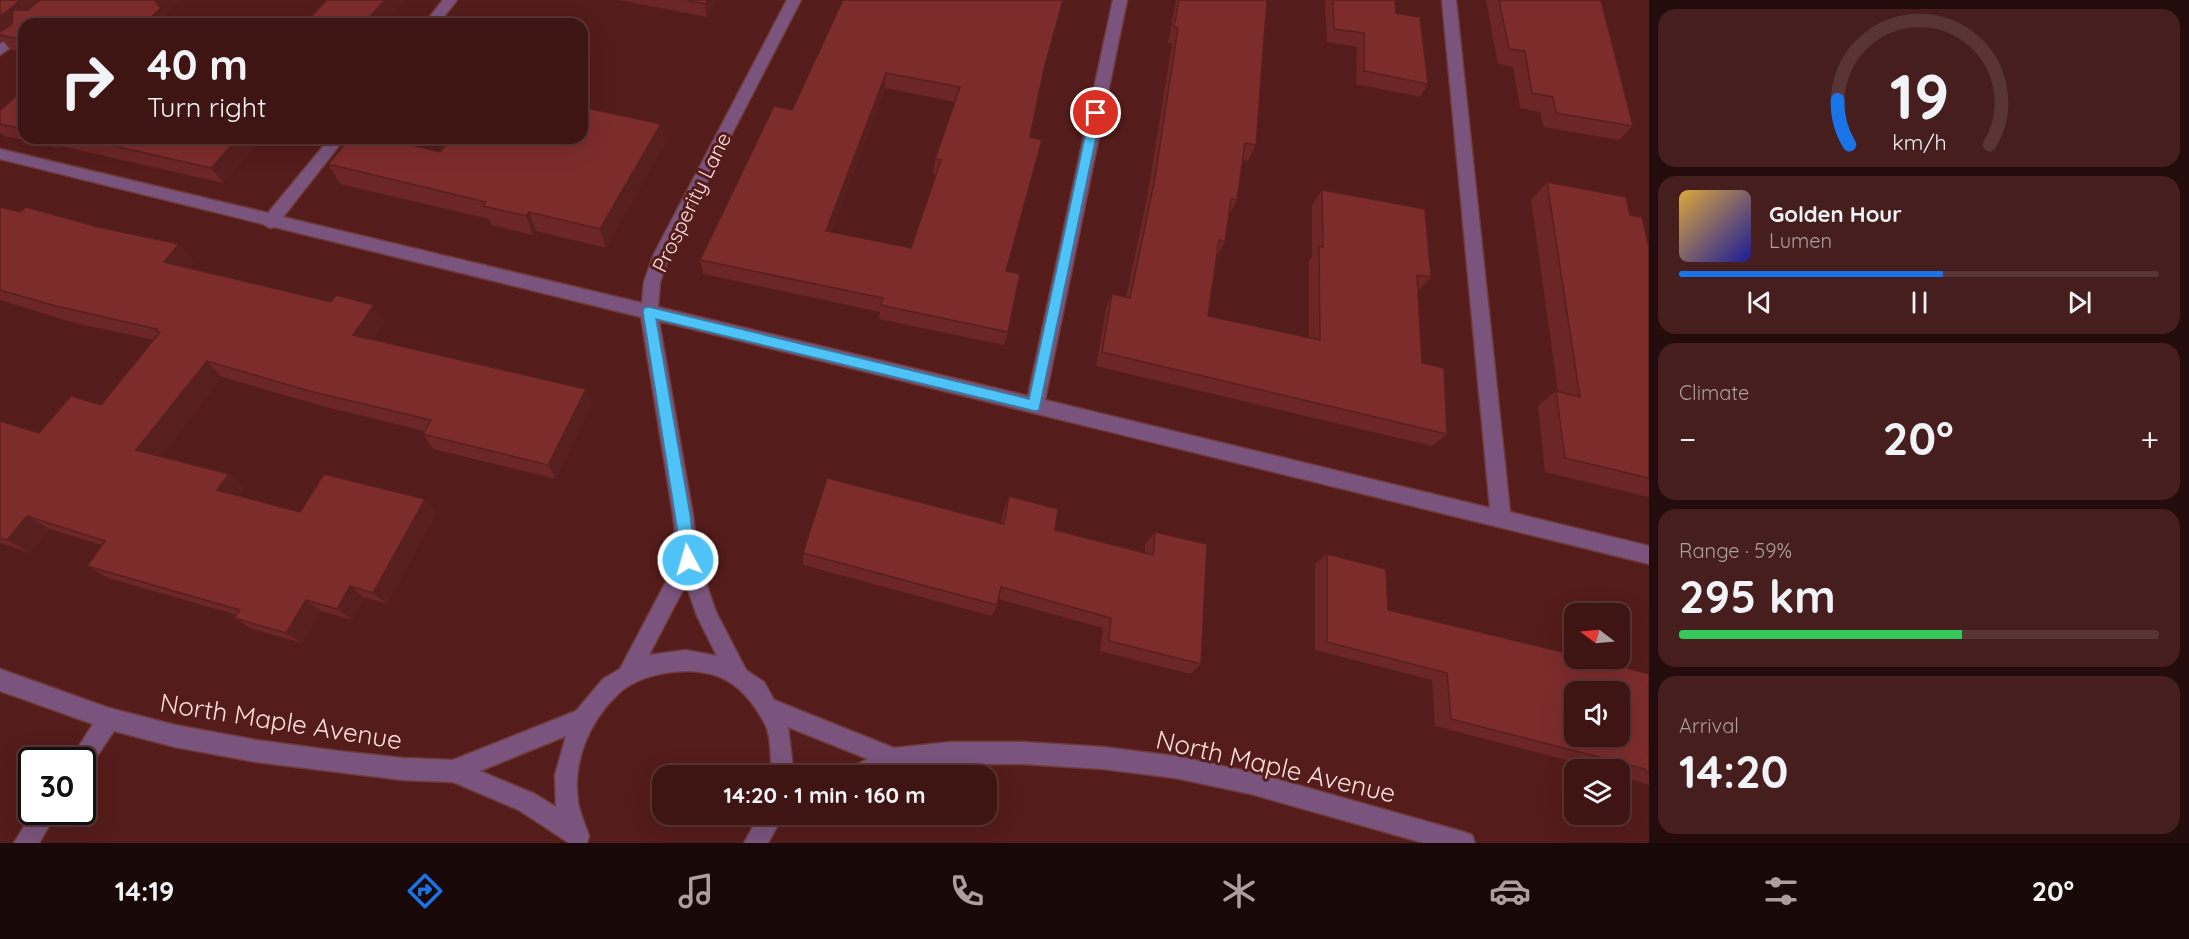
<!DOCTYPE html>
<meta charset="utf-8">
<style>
:root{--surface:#3f1514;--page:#461e1d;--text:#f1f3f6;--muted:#ad9fa0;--line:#583434;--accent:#1a73e8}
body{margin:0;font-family:Quicksand,sans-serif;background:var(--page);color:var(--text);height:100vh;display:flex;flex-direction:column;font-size:22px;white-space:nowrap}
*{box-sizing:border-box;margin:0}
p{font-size:20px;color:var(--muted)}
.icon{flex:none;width:33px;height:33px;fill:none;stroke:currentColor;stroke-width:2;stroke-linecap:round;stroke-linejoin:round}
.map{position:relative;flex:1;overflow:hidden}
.side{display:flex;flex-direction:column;gap:9px;padding:9px;background:#230c0b;width:540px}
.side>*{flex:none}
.banner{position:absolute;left:18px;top:18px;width:570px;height:126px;border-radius:18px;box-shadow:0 6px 24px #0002,0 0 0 2px var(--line);background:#3f1514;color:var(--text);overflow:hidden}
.needle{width:39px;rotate:286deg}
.tools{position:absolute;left:1564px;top:603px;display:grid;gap:12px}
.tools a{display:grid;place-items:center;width:66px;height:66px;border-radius:12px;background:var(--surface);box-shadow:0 6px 24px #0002,0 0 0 2px var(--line);font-size:30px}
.speed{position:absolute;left:18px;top:747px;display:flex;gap:12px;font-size:30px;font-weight:700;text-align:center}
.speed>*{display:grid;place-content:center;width:78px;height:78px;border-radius:50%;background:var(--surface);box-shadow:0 6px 24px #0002,0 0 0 2px var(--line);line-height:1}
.speed .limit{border:3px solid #111;border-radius:9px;background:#fff;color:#111}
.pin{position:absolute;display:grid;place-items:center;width:51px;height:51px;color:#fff;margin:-26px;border:3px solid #fff;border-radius:50%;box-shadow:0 2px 6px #0007}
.me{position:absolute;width:66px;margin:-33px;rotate:354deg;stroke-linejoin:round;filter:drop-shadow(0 0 4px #0008)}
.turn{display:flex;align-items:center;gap:21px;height:126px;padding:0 30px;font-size:27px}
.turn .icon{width:78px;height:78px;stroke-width:2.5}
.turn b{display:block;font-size:42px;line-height:51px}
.big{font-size:45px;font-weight:700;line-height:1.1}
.side .card{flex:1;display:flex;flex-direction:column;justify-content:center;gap:9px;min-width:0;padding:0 21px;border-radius:18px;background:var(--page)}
.side .dial{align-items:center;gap:0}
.dial svg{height:156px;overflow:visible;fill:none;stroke:var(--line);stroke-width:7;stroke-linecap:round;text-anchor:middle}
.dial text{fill:var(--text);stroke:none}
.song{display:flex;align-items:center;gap:18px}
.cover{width:72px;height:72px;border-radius:9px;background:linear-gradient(135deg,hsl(40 70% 55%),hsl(240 70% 35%))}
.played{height:6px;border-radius:3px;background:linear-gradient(90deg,var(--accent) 55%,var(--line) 55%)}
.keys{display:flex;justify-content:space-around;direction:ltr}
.heat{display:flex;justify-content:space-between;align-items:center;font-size:33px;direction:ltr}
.charge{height:9px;border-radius:4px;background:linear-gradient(90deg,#34c759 59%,var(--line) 0)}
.trip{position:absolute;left:652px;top:765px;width:345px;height:60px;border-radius:18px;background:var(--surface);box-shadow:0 6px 24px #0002,0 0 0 2px var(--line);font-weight:700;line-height:60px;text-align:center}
.tab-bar{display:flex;height:96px;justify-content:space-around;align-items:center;background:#190808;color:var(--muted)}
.tab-bar .icon{width:42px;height:42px}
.tab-bar .current{color:var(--accent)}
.tab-bar b{font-size:27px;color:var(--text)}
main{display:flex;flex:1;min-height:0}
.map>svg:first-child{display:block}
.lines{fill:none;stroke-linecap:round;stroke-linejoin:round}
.street-casing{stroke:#6f3b3a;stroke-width:3}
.street{fill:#7a547d;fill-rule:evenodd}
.wall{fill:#6c2626;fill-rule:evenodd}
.shaded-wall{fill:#581f1f}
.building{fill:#7d2c2c;stroke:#581f1f;stroke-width:1.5;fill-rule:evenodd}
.route{fill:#4fc3f7;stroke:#337fa1;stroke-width:1.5}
.labels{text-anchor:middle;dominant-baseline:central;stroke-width:6;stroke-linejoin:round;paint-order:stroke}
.street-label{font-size:21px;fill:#fcdedb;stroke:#541c1b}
.near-street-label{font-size:26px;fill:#fcdedb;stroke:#541c1b}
</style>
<main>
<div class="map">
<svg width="1649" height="843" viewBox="0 0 1649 843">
<rect width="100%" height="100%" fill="#541c1b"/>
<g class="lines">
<defs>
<g id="street">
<path d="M 443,0 L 457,0 L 438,24 L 424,24 Z"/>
<path d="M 787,0 L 801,0 L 670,254 L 660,282 L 658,307 L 1028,396 L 1113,0 L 1127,0 L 1045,400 L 1490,508 L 1442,0 L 1456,0 L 1510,512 L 1649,546 L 1649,564 L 659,321 L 693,515 L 698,560 L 716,612 L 746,670 L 764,682 L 774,700 L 894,748 L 951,742 L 1023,742 L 1103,747 L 1175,756 L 1251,772 L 1464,832 L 1472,835 L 1475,843 L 1424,843 L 1251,794 L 1175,778 L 1103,769 L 1023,764 L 951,764 L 895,770 L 883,776 L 846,776 L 849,768 L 868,759 L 788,727 L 794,776 L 772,776 C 770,761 772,739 766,726 C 756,706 741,686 720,677 C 690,665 640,672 617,695 C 589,722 572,762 578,802 C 580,814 585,824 589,836 L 587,843 L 569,843 L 519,810 L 453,782 L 403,780 L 256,762 L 175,747 L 114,731 L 89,768 L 82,770 L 82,760 L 70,760 L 93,724 L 0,691 L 0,669 L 109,708 L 175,725 L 256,740 L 338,751 L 403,758 L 453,760 L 576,711 L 603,679 L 620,669 L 678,559 L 673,515 L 641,317 L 274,227 L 270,228 L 263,224 L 0,159 L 0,149 L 268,213 L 330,138 L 345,138 L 283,217 L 642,303 L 644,282 L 654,254 ZM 686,584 L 697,616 L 717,656 L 686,650 L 649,655 ZM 566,736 L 555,775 L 556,807 L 535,794 L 480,771 Z"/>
<path d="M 24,27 L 24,38 L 0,55 L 0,44 Z"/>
<path d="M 33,812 L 57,812 L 39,843 L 14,843 Z"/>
<path d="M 760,814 L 784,814 L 768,843 L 744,843 Z"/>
</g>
</defs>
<use href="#street" class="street-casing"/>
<use href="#street" class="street"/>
</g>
<g class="wall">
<path d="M 0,0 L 179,0 L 165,14 L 172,23 L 171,24 L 24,24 L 24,53 L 11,50 L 2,40 L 0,41 Z"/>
<path d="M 619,0 L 717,0 L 707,17 Z"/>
<path d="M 843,0 L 1043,76 L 1030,137 L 1006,271 L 1008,332 L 1004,345 L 879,319 L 880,312 L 703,274 L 700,260 L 792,110 ZM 885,88 L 955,102 L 935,159 L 933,174 L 936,175 L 911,248 L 831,232 Z"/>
<path d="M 1176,0 L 1267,0 L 1256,145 L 1248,161 L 1243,160 L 1237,200 L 1229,215 L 1225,242 L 1217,256 L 1216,256 L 1208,316 L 1309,338 L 1309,261 L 1312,256 L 1312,205 L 1322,190 L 1431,277 L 1418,291 L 1422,363 L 1447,434 L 1432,446 L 1096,366 L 1106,308 L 1112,294 L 1126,297 L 1147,198 L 1172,44 L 1168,43 Z"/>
<path d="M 1325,0 L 1395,0 L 1396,13 L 1428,84 L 1420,97 L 1356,84 L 1357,47 L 1327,42 Z"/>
<path d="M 1486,0 L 1601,0 L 1633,126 L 1619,140 L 1544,127 L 1540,112 L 1520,108 L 1513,67 L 1498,64 Z"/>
<path d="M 24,88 L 24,138 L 262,138 L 223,183 L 61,146 L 59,148 L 4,136 L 0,133 L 0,111 Z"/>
<path d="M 661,124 L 665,143 L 606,248 L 536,231 L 533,235 L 491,225 L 489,219 L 340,184 L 328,164 L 440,152 Z"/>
<path d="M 1547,182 L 1630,215 L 1649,247 L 1649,497 L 1545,472 L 1538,406 L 1556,391 L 1558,392 L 1531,200 Z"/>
<path d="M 0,207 L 179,244 L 194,262 L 189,268 L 385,322 L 373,339 L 592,404 L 556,479 L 433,449 L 423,434 L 424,431 L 322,406 L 222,377 L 161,456 L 229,474 L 245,487 L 239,496 L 300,512 L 425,499 L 436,513 L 387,604 L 364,597 L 352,620 L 321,611 L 302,643 L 252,629 L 234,618 L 237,615 L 108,578 L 87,566 L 102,545 L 49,529 L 30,553 L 0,543 L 0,421 L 39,433 L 101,405 L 154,340 L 75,323 L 0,300 Z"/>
<path d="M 1009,496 L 1055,530 L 1145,553 L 1145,544 L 1155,532 L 1201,664 L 1190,674 L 1100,651 L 1103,628 L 998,599 L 997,605 L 992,616 L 803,565 L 803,553 L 1001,523 L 1004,509 Z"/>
<path d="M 1327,554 L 1388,610 L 1649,674 L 1649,785 L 1624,777 L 1624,774 L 1620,773 L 1620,770 L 1605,770 L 1435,726 L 1432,680 L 1315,650 L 1315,564 Z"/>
</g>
<g class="shaded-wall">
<path d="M 20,0 L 49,0 L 0,35 L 0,16 Z"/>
<path d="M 154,0 L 179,0 L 165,14 L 172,23 L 171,24 L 144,24 Z"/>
<path d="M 385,0 L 406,0 L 385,24 L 363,24 Z"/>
<path d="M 708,0 L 717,0 L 707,17 L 705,4 Z"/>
<path d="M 886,73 L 885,88 L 826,246 L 826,231 Z"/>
<path d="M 661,124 L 665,143 L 606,248 L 600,229 Z"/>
<path d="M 49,138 L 53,138 L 61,146 L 59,148 Z"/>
<path d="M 238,138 L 262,138 L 223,183 L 211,168 Z"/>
<path d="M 529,212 L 536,231 L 533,235 L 526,216 Z"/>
<path d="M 179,244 L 194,262 L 180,279 L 164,262 Z"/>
<path d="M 374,305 L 385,322 L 365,351 L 353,335 Z"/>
<path d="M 207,361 L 222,377 L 155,464 L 136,450 Z"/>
<path d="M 586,389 L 592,404 L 556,479 L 548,465 Z"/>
<path d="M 229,474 L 245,487 L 234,504 L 217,490 Z"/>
<path d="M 425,499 L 436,513 L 387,604 L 373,593 Z"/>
<path d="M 27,516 L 49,529 L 30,553 L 7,540 Z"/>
<path d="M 350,586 L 364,597 L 352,620 L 337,609 Z"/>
<path d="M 306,600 L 321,611 L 302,643 L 286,633 Z"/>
</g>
<g class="building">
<path d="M 0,0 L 20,0 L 10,9 L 0,16 Z"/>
<path d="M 40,0 L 154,0 L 161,8 L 144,24 L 24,24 L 24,40 L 0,35 L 0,32 L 12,24 L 13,10 L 28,10 Z"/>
<path d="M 327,0 L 385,0 L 363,24 L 304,24 Z"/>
<path d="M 685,0 L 708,0 L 705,4 Z"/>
<path d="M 843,0 L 1063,0 L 1044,69 L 1030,137 L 1042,140 L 1006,271 L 1020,274 L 1008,332 L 880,305 L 883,298 L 700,260 L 774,106 L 792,110 ZM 886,73 L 960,87 L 935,159 L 941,160 L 911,248 L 826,231 Z"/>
<path d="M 1179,0 L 1267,0 L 1256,145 L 1245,143 L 1237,200 L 1231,199 L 1225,242 L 1219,240 L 1208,316 L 1320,340 L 1319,246 L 1323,247 L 1322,190 L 1425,209 L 1431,277 L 1417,275 L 1422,363 L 1444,368 L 1447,434 L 1102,352 L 1112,294 L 1130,298 L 1154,183 L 1178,28 L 1174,27 Z"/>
<path d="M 1333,0 L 1395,0 L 1396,13 L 1420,17 L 1428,84 L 1364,71 L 1364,33 L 1334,29 Z"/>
<path d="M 1499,0 L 1601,0 L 1633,126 L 1556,113 L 1553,97 L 1532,93 L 1525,51 L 1509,49 Z"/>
<path d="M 24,88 L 24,129 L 0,124 L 0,111 Z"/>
<path d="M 582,107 L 661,124 L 600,229 L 529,212 L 526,216 L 483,206 L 486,202 L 328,164 L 350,138 L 382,138 L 440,152 L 451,138 L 582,138 Z"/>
<path d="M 79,138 L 238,138 L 211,168 Z"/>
<path d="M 1547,182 L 1626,197 L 1630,215 L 1642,217 L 1649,247 L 1649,478 L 1565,458 L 1556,391 L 1580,397 Z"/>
<path d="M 0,207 L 20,212 L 26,207 L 98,227 L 179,244 L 164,262 L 331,302 L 336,295 L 374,305 L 353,335 L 586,389 L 548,465 L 423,434 L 431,420 L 309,391 L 207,361 L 136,450 L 229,474 L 217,490 L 300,512 L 324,474 L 425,499 L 373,593 L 350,586 L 337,609 L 306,600 L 286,633 L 234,618 L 240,610 L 87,566 L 105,541 L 27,516 L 7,540 L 0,538 L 0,421 L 39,433 L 71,396 L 101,405 L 160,332 L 156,331 L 157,329 L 56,306 L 0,290 Z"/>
<path d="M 827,478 L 1004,524 L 1009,496 L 1058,509 L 1055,530 L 1153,555 L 1155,532 L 1207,544 L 1201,664 L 1109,641 L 1111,618 L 1001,587 L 997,605 L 803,553 Z"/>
<path d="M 1327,554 L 1386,569 L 1388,610 L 1575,655 L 1575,658 L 1590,658 L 1649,674 L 1649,773 L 1646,772 L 1645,769 L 1451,719 L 1447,673 L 1327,642 ZM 1575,692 L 1620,692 L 1620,736 L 1575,736 Z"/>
</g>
<path class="route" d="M 1096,109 L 1101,113 L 1039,410 L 1035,411 L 656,319 L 690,514 L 695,560 L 693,565 L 688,567 L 683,565 L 643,312 L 644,308 L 649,307 L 1029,399 L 1090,113 Z"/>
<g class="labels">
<g class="street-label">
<text transform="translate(691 202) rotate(-64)">Prosperity Lane</text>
</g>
<g class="near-street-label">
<text transform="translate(281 721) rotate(9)">North Maple Avenue</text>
<text transform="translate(1276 766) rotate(13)">North Maple Avenue</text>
</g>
</g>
</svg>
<div class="tools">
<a><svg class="needle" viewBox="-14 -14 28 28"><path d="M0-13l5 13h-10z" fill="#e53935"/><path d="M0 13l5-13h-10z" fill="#ad9fa0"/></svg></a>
<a><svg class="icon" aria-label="sound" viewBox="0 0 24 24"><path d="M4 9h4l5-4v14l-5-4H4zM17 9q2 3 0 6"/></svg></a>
<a><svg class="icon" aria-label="layers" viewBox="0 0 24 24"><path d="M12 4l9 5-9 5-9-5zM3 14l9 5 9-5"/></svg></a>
</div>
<div class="speed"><div class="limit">30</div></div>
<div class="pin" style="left:1096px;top:113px;background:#d93025"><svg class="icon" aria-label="arrive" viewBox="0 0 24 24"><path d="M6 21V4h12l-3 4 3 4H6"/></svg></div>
<svg class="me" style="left:688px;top:560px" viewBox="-20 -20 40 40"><circle r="17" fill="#4fc3f7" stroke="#fff" stroke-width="3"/><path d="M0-11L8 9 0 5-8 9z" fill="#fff"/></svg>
<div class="trip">14:20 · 1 min · 160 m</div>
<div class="banner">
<div class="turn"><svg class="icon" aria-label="right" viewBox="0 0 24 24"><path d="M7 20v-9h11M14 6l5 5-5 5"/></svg><div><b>40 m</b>Turn right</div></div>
</div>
</div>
<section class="side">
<div class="card dial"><svg viewBox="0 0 100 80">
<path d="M14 69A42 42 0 1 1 86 69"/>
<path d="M14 69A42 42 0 0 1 8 46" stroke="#1a73e8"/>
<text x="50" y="56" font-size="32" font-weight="700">19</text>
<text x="50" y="72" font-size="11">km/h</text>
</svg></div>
<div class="card">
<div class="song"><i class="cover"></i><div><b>Golden Hour</b><p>Lumen</p></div></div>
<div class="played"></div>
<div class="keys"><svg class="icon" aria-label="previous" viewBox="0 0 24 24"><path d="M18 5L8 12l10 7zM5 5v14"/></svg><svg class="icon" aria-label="pause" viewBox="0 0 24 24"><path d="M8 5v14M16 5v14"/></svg><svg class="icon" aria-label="next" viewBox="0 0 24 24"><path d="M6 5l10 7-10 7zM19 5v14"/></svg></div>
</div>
<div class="card"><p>Climate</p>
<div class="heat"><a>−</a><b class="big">20°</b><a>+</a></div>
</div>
<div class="card"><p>Range · 59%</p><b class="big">295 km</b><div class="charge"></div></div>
<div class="card"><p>Arrival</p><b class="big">14:20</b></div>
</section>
</main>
<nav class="tab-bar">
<b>14:19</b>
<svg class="icon current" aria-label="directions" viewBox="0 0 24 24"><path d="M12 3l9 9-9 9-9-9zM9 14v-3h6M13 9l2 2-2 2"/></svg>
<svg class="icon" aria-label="music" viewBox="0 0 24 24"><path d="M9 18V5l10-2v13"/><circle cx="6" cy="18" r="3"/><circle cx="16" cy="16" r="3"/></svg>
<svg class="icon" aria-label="phone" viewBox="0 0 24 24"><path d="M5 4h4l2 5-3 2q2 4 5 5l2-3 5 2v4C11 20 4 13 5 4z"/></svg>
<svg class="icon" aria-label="climate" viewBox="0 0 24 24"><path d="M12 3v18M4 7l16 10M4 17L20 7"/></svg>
<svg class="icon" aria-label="car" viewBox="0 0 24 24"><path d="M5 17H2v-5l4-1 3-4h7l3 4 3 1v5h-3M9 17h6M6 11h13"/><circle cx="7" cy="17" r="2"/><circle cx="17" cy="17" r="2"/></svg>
<svg class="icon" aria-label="filters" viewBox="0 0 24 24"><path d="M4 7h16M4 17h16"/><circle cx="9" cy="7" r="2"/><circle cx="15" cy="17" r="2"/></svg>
<b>20°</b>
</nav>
